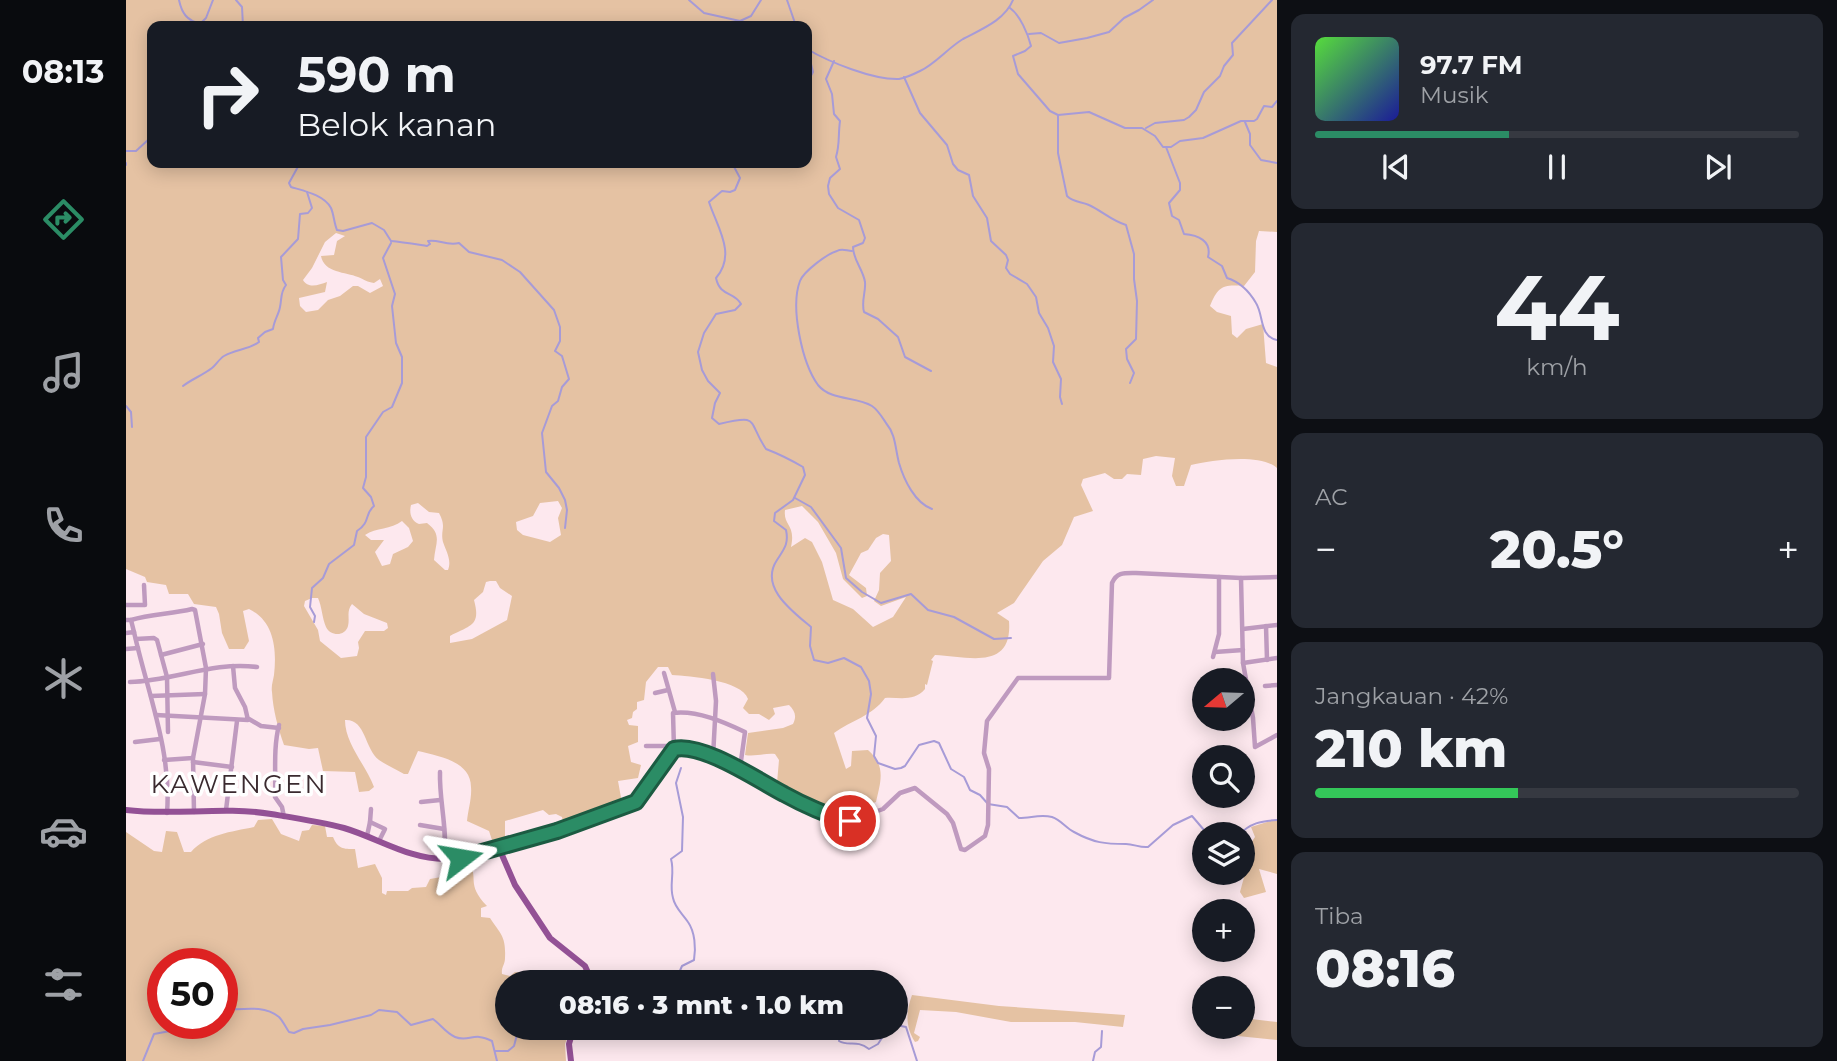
<!DOCTYPE html>
<html lang="id">
<meta charset="utf-8">
<style>
:root{--surface:#171b24;--page:#242831;--text:#f1f3f6;--muted:#9ea1a6;--line:#363941;--accent:#2b8c65}
body{margin:0;font-family:Montserrat,sans-serif;background:var(--page);color:var(--text);height:100vh;display:flex;flex-direction:column;font-size:26px;white-space:nowrap}
*{box-sizing:border-box;margin:0}
p{font-size:23px;color:var(--muted)}
.icon{flex:none;width:38px;height:38px;fill:none;stroke:currentColor;stroke-width:2;stroke-linecap:round;stroke-linejoin:round}
.map{position:relative;flex:1;overflow:hidden}
.sheet{display:flex;flex-direction:column;gap:14px;padding:14px;background:#0d0f14;width:560px}
.sheet>*{flex:none}
.top-card{position:absolute;left:21px;top:21px;width:665px;height:147px;border-radius:14px;box-shadow:0 4px 18px #0003;background:#171b24;color:var(--text);overflow:hidden}
.needle{width:46px;rotate:251deg}
.fabs{position:absolute;left:1066px;top:668px;display:grid;gap:14px}
.fabs a{display:grid;place-items:center;width:63px;height:63px;border-radius:50%;background:var(--surface);box-shadow:0 4px 18px #0003;font-size:35px}
.speed{position:absolute;left:21px;top:948px;display:flex;gap:14px;font-size:35px;font-weight:700;text-align:center}
.speed>*{display:grid;place-content:center;width:91px;height:91px;border-radius:50%;background:var(--surface);box-shadow:0 4px 18px #0003;line-height:1}
.speed .limit{border:10px solid #d22;background:#fff;color:#111}
.pin{position:absolute;display:grid;place-items:center;width:60px;height:60px;color:#fff;margin:-30px;border:4px solid #fff;border-radius:50%;box-shadow:0 2px 7px #0007}
.me{position:absolute;width:77px;margin:-38px;rotate:76deg;stroke-linejoin:round;filter:drop-shadow(0 0 5px #0008)}
.turn{display:flex;align-items:center;gap:24px;height:147px;padding:0 35px;font-size:32px}
.turn .icon{width:91px;height:91px;stroke-width:2.5}
.turn b{display:block;font-size:49px;line-height:60px}
.big{font-size:52px;font-weight:800;line-height:1.1}
.sheet .widget{flex:1;display:flex;flex-direction:column;justify-content:center;gap:10px;min-width:0;padding:0 24px;border-radius:14px;background:var(--page)}
.sheet .dial{align-items:center;gap:0}
.dial b{font-size:91px;line-height:1}
.song{display:flex;align-items:center;gap:21px}
.cover{width:84px;height:84px;border-radius:10px;background:linear-gradient(135deg,hsl(110 70% 55%),hsl(240 70% 35%))}
.played{height:7px;border-radius:4px;background:linear-gradient(90deg,var(--accent) 40%,var(--line) 40%)}
.keys{display:flex;justify-content:space-around;direction:ltr}
.heat{display:flex;justify-content:space-between;align-items:center;font-size:38px;direction:ltr}
.charge{height:10px;border-radius:5px;background:linear-gradient(90deg,#34c759 42%,var(--line) 0)}
.trip{position:absolute;left:369px;top:970px;width:413px;height:70px;border-radius:35px;background:var(--surface);box-shadow:0 4px 18px #0003;font-weight:800;line-height:70px;text-align:center}
main{display:flex;flex:1;min-height:0}
.dock{display:flex;flex-direction:column;width:126px;justify-content:space-around;align-items:center;background:#090b0e;color:var(--muted)}
.dock .icon{width:49px;height:49px}
.dock .current{color:var(--accent)}
.dock b{font-size:32px;color:var(--text)}
.map>svg:first-child{display:block}
.green{fill:#e5c2a3;fill-rule:evenodd}
.lines{fill:none;stroke-linecap:round;stroke-linejoin:round}
.stream{stroke:#a79bd7;stroke-width:2}
.minor{stroke:#bf9abf;stroke-width:4.5}
.major{stroke:#935195;stroke-width:6}
.route-casing{stroke:#1c5b42;stroke-width:18}
.route{stroke:#2b8c65;stroke-width:12}
.labels{text-anchor:middle;dominant-baseline:central;stroke-width:7;stroke-linejoin:round;paint-order:stroke}
.quarter-label{font-size:26px;letter-spacing:2px;fill:#3a2a2f;stroke:#fff}
</style>
<main>
<nav class="dock">
<b>08:13</b>
<svg class="icon current" aria-label="directions" viewBox="0 0 24 24"><path d="M12 3l9 9-9 9-9-9zM9 14v-3h6M13 9l2 2-2 2"/></svg>
<svg class="icon" aria-label="music" viewBox="0 0 24 24"><path d="M9 18V5l10-2v13"/><circle cx="6" cy="18" r="3"/><circle cx="16" cy="16" r="3"/></svg>
<svg class="icon" aria-label="phone" viewBox="0 0 24 24"><path d="M5 4h4l2 5-3 2q2 4 5 5l2-3 5 2v4C11 20 4 13 5 4z"/></svg>
<svg class="icon" aria-label="climate" viewBox="0 0 24 24"><path d="M12 3v18M4 7l16 10M4 17L20 7"/></svg>
<svg class="icon" aria-label="car" viewBox="0 0 24 24"><path d="M5 17H2v-5l4-1 3-4h7l3 4 3 1v5h-3M9 17h6M6 11h13"/><circle cx="7" cy="17" r="2"/><circle cx="17" cy="17" r="2"/></svg>
<svg class="icon" aria-label="filters" viewBox="0 0 24 24"><path d="M4 7h16M4 17h16"/><circle cx="9" cy="7" r="2"/><circle cx="15" cy="17" r="2"/></svg>
</nav>
<div class="map">
<svg width="1151" height="1061" viewBox="0 0 1151 1061">
<rect width="100%" height="100%" fill="#fde8ee"/>
<g class="green">
<path d="M 0,0 L 1151,0 L 1151,232 L 1133,231 L 1130,241 L 1129,272 L 1118,286 C 1097,284 1092,286 1084,306 L 1091,312 L 1105,316 L 1106,334 L 1111,338 L 1120,329 L 1137,324 L 1140,363 L 1151,367 L 1151,468 C 1135,453 1085,460 1065,465 L 1058,486 L 1050,486 L 1046,476 L 1049,458 L 1030,456 L 1017,459 L 1015,475 L 1001,474 L 996,479 L 988,479 L 979,473 L 957,479 L 955,485 L 967,511 L 948,517 L 936,545 L 917,561 L 888,603 L 871,613 L 883,621 C 887,672 840,656 809,655 L 805,660 L 807,661 L 801,685 L 799,684 L 799,689 C 788,702 774,697 759,698 C 746,716 726,720 708,733 L 720,769 L 725,766 L 726,751 L 742,750 C 760,766 755,780 750,802 L 712,815 L 677,795 L 668,794 L 651,783 L 653,760 L 649,754 C 638,753 629,757 619,755 L 622,733 L 657,728 L 667,724 C 671,716 669,711 663,705 L 647,708 L 649,714 L 643,720 L 633,714 L 623,714 L 617,708 L 622,699 C 616,680 563,676 546,675 L 542,667 L 532,667 L 520,682 L 518,700 L 511,702 L 511,709 L 507,712 L 506,718 L 501,720 L 503,725 L 512,726 L 512,742 L 502,746 L 505,762 L 515,765 L 512,778 L 492,781 L 496,803 L 504,802 L 504,807 L 497,809 L 477,806 L 458,818 L 459,823 L 439,831 L 436,817 L 430,814 L 423,815 L 417,810 L 379,821 L 379,838 L 366,840 L 363,831 L 341,821 C 342,810 346,798 345,787 C 345,761 312,756 292,751 L 282,774 L 278,774 C 270,769 260,765 253,760 C 238,748 240,719 219,720 C 219,744 240,765 248,787 L 243,791 L 233,792 L 229,772 L 197,771 L 192,748 L 183,749 L 158,745 C 152,728 147,710 146,692 C 145,686 147,681 148,675 C 151,649 148,621 123,609 L 117,611 L 123,641 L 118,649 L 103,649 L 96,633 L 93,614 L 90,607 L 68,604 L 62,594 L 43,594 L 40,585 L 21,582 L 19,577 L 0,569 ZM 26,26 L 681,26 L 681,163 L 26,163 ZM 210,233 L 219,236 L 211,241 L 208,255 L 195,256 C 198,273 220,272 232,277 C 239,280 241,282 248,283 L 254,279 L 257,286 L 244,293 L 232,286 L 227,286 L 214,296 L 202,300 L 192,310 L 180,312 L 174,306 L 173,298 L 199,292 L 201,282 C 193,285 182,289 177,280 L 186,268 L 199,242 ZM 432,501 L 436,508 L 432,518 L 435,535 L 424,542 L 397,535 L 391,530 L 390,522 L 407,516 L 414,503 ZM 292,503 L 303,512 L 313,513 C 321,528 314,529 317,542 C 320,551 326,560 322,570 L 319,570 L 308,560 C 309,544 317,535 301,523 L 293,524 C 285,521 283,513 285,505 ZM 676,506 L 692,522 L 710,553 L 717,579 L 736,598 L 741,596 L 740,588 L 723,575 L 735,553 L 742,550 L 750,538 L 757,534 L 763,535 L 765,561 L 754,573 L 753,590 L 748,601 L 755,606 L 780,597 L 767,617 L 747,627 L 727,609 L 707,600 L 696,562 L 686,542 L 679,538 L 665,547 C 670,524 657,526 659,510 ZM 276,521 L 283,528 L 287,541 L 282,547 L 267,554 L 264,564 L 256,566 L 249,552 L 258,540 L 245,540 L 239,535 C 250,527 265,530 276,521 ZM 364,581 L 370,581 L 374,588 L 386,596 L 381,620 L 346,639 L 324,643 L 324,636 C 345,625 355,626 348,600 L 357,592 L 360,582 ZM 186,598 L 192,598 C 196,607 196,618 200,627 C 204,636 219,637 222,626 C 224,617 220,612 226,604 L 238,614 L 261,623 L 262,628 L 258,631 L 239,631 L 232,642 L 233,648 L 231,656 L 215,658 L 194,641 L 192,630 L 178,606 L 179,601 Z"/>
<path d="M 146,819 L 155,834 L 173,841 L 176,831 L 183,830 L 186,825 L 199,826 L 201,837 L 207,837 C 212,849 217,849 229,849 L 232,868 L 249,864 L 256,878 L 256,893 L 260,895 L 261,891 L 282,891 L 286,888 L 300,887 L 304,879 L 321,876 L 322,880 L 326,880 L 330,874 L 335,871 L 338,860 L 342,859 C 354,879 339,883 361,906 L 355,908 L 355,917 L 364,918 C 375,935 380,936 379,958 C 379,965 375,967 376,974 L 384,976 L 389,972 L 426,976 L 424,982 L 382,982 L 382,1027 L 445,1027 L 439,1044 L 440,1061 L 0,1061 L 0,832 L 28,851 L 36,852 L 40,831 L 51,832 L 58,852 L 65,852 C 81,834 105,832 128,827 L 132,820 ZM 37,964 L 96,964 L 96,1024 L 37,1024 Z"/>
<path d="M 1151,819 L 1151,874 L 1133,869 L 1140,892 L 1118,898 L 1114,892 L 1120,870 L 1117,862 L 1117,845 L 1125,843 L 1129,837 L 1125,827 Z"/>
<path d="M 786,995 L 873,1006 L 999,1015 L 997,1027 L 949,1022 L 885,1022 L 830,1012 L 794,1010 L 788,1033 L 794,1037 L 792,1041 L 789,1042 C 779,1026 780,1012 786,995 Z"/>
<path d="M 1117,1018 L 1151,1022 L 1151,1040 L 1092,1034 L 1092,1027 L 1116,1027 Z"/>
</g>
<g class="lines">
<g class="stream">
<path d="M 53,0 C 56,14 61,20 74,24 L 80,18 L 87,0"/>
<path d="M 110,0 L 116,7 L 117,26"/>
<path d="M 563,0 L 578,13 L 614,21 L 625,16 L 635,0"/>
<path d="M 661,0 L 670,26"/>
<path d="M 884,8 C 894,15 902,34 905,46 L 899,51 L 887,56 L 892,74 L 924,111 L 932,115 L 963,112 L 999,128 L 1016,128 L 1029,136 L 1037,147 L 1045,147 L 1054,141 L 1077,138 L 1115,121 L 1128,121 L 1131,119 L 1138,106 L 1146,107 L 1151,101"/>
<path d="M 903,34 L 915,33 L 933,43 L 961,38 L 983,32 L 998,18 L 1013,10 L 1027,0"/>
<path d="M 681,49 C 703,62 747,80 773,79 C 779,78 788,74 794,71 C 809,64 822,48 837,39 C 856,29 879,20 887,0"/>
<path d="M 708,61 L 700,79 L 706,94 L 708,114 L 714,121 C 712,135 714,144 710,157 L 714,169 L 704,178 L 702,186 L 703,194 L 712,208 L 733,220 L 739,238 L 737,243 L 727,247 C 727,260 737,269 739,282 C 740,292 735,301 738,312 L 752,319 L 772,337 L 779,357 L 805,371"/>
<path d="M 778,77 L 794,113 L 821,145 L 827,164 L 832,170 L 843,175 L 847,196 L 861,218 L 865,241 L 880,255 L 882,260 L 880,268 L 884,274 L 901,284 L 910,297 L 913,313 L 922,328 L 928,346 L 927,362 L 935,379 L 934,397 L 936,404"/>
<path d="M 681,83 L 687,72 L 682,52"/>
<path d="M 932,115 L 932,153 L 941,196 C 948,203 955,201 963,205 C 976,211 986,221 1000,225 L 1008,254 L 1008,279 L 1011,301 L 1010,339 L 1000,349 L 1001,359 L 1008,373 L 1004,383"/>
<path d="M 1119,122 L 1124,134 L 1124,145 L 1135,160 L 1151,163"/>
<path d="M 1020,128 L 1029,123 L 1058,120 L 1063,117 L 1070,110 L 1078,92 L 1094,76 L 1098,66 L 1107,55 L 1106,43 L 1146,0"/>
<path d="M 1040,147 L 1054,183 L 1054,190 L 1043,203 L 1046,216 L 1053,220 L 1058,234 C 1072,235 1086,241 1082,257 L 1096,266 L 1101,278 C 1114,282 1123,291 1130,303 C 1138,316 1133,336 1151,340"/>
<path d="M 0,151 L 10,151 L 23,139 L 26,133"/>
<path d="M 0,163 L 0,165"/>
<path d="M 174,163 L 163,183 L 165,187 C 178,191 198,195 205,208 C 208,215 208,223 211,230 L 217,231 L 246,223 L 258,230 L 265,241"/>
<path d="M 606,163 L 614,178 L 609,190 L 604,192 L 596,191 L 583,202 C 591,227 611,254 590,278 C 594,297 608,291 615,304 L 609,310 L 590,314 L 578,333 L 572,352 L 576,370 L 582,381 L 594,393 L 589,403 L 586,418 L 593,424 C 635,414 621,421 640,449 C 653,454 665,460 677,467 L 679,475 L 667,500 L 649,513 L 648,521 L 660,530 C 663,544 658,549 651,560 C 633,587 666,611 685,627 L 684,646 L 688,660 L 702,663 L 718,658 L 735,667 L 743,681 L 745,694 L 741,718 L 750,736 L 748,756 L 752,763 L 769,769 L 775,768 L 779,766 L 793,745 L 808,741 L 813,743 L 825,769 L 838,777 L 844,790 L 854,795 L 862,804 L 881,807 L 893,818 C 905,818 914,814 926,817 C 935,820 940,828 948,832 C 968,843 979,844 1000,844 C 1008,844 1014,848 1022,847 L 1047,825 L 1066,816 L 1078,830 L 1079,835"/>
<path d="M 265,241 C 276,242 288,244 301,246 L 304,244 L 302,241 C 312,239 320,246 333,243 L 343,252 L 376,260 L 394,272 L 428,310 L 434,327 L 434,341 L 429,351 L 436,356 L 443,379 L 436,387 L 432,401 L 426,406 L 416,433 L 420,472 L 433,488 L 439,500 L 441,510 L 439,528"/>
<path d="M 726,251 C 721,251 716,248 711,251 C 701,254 678,271 674,281 C 664,307 676,363 692,385 C 705,401 730,396 746,406 C 752,410 756,417 760,423 C 770,435 769,448 773,463 C 778,480 789,503 806,509"/>
<path d="M 57,386 C 66,379 77,375 86,368 C 90,365 93,359 98,356 C 110,349 122,350 133,342 L 132,338 L 139,332 L 147,329 C 148,320 153,314 154,307 C 156,298 154,293 160,285 L 157,280 L 155,257 L 172,239 L 174,214 L 182,213 L 186,208 L 181,192"/>
<path d="M 0,406 L 5,412 L 6,427"/>
<path d="M 669,498 L 685,507 L 715,548 L 720,578 L 736,592 L 755,603 L 785,594 L 802,610 L 828,617 L 868,639 L 885,638"/>
<path d="M 188,622 L 189,616 L 184,607 L 186,588 L 197,578 L 203,564 L 228,545 L 231,531 C 245,522 238,514 248,506 L 245,497 L 237,488 L 240,477 L 240,437 L 257,412 L 266,407 L 276,383 L 276,357 L 270,343 L 266,306 L 269,294 L 257,258 L 265,243"/>
<path d="M 1113,835 C 1124,823 1135,821 1151,820"/>
<path d="M 549,982 L 556,966 L 568,960 C 570,948 569,932 562,922 C 556,913 549,908 547,898 C 543,885 549,873 545,859 L 556,851 L 557,817 L 550,783 L 555,768"/>
<path d="M 550,982 L 559,979 L 567,982"/>
<path d="M 575,982 L 582,979 L 591,982"/>
<path d="M 596,982 L 602,978 L 609,982"/>
<path d="M 96,1010 C 115,1010 137,1004 153,1017 C 157,1021 160,1028 163,1032 L 168,1033 L 177,1029 L 204,1025 L 245,1015 L 253,1010 L 271,1012 L 285,1025 L 307,1019 C 314,1024 320,1033 329,1037 C 343,1043 347,1031 366,1041 L 371,1061"/>
<path d="M 770,1025 L 780,1027 L 791,1061"/>
<path d="M 712,1027 L 714,1033 L 713,1041 C 723,1047 730,1039 743,1049 L 752,1044 L 763,1027"/>
<path d="M 369,1051 L 382,1051 L 388,1046 L 393,1027"/>
<path d="M 17,1061 L 28,1034 L 44,1031 L 67,1037 L 74,1037 L 86,1024"/>
<path d="M 967,1061 L 969,1052 L 975,1047 L 976,1031"/>
</g>
<g class="minor">
<path d="M 1115,578 L 1117,663 L 1127,718 L 1129,747 L 1151,735"/>
<path d="M 0,605 L 19,605 L 18,585"/>
<path d="M 0,620 L 5,620 L 8,632"/>
<path d="M 5,620 C 25,614 46,614 66,609 L 69,610 L 80,668 L 79,694 L 67,758 L 68,812"/>
<path d="M 1140,626 L 1141,660"/>
<path d="M 1117,629 L 1151,625"/>
<path d="M 0,633 L 8,632 C 21,691 46,751 41,813"/>
<path d="M 10,639 L 28,638 L 31,640 L 41,677 L 42,732"/>
<path d="M 0,649 L 12,648"/>
<path d="M 1089,652 L 1117,650"/>
<path d="M 35,655 L 77,644"/>
<path d="M 1087,657 L 1093,634 L 1093,577"/>
<path d="M 1117,663 L 1151,658"/>
<path d="M 538,673 L 549,712"/>
<path d="M 4,682 C 47,681 87,661 131,667"/>
<path d="M 1139,686 L 1151,685"/>
<path d="M 529,693 L 542,690"/>
<path d="M 25,696 L 79,694"/>
<path d="M 30,715 L 122,720 L 119,707 L 109,688 L 107,666"/>
<path d="M 123,719 L 135,726 L 153,728"/>
<path d="M 153,725 C 147,749 150,773 149,797 L 156,807 L 158,817"/>
<path d="M 9,742 L 34,739"/>
<path d="M 520,746 L 547,746"/>
<path d="M 548,749 L 547,713 C 571,710 598,722 619,732 L 614,768"/>
<path d="M 587,757 L 590,701 L 587,674"/>
<path d="M 38,760 L 67,758"/>
<path d="M 67,762 L 106,767"/>
<path d="M 314,772 C 313,801 322,830 318,859"/>
<path d="M 295,802 L 314,800"/>
<path d="M 100,810 L 111,721"/>
<path d="M 244,822 L 245,809"/>
<path d="M 294,825 L 318,829"/>
<path d="M 241,836 L 244,822 L 259,829 L 253,841"/>
<path d="M 373,848 L 431,831 L 511,801 L 548,749 C 576,742 633,781 658,794 C 677,804 702,816 724,821 L 757,809 L 774,793 L 789,788 L 821,814 L 827,823 L 835,849 L 839,850 L 859,836 L 862,825 L 863,769 L 858,753 L 861,721 L 892,678 L 983,678 L 986,583 C 991,572 998,573 1010,573 L 1115,578 L 1151,577"/>
</g>
<g class="major">
<path d="M 0,810 C 48,816 97,806 145,814 C 169,818 195,822 218,828 C 252,838 284,860 321,859 C 339,859 356,852 373,848 L 389,885 L 424,938 L 459,966 L 463,975 L 464,982"/>
<path d="M 445,1061 L 443,1044 L 448,1027"/>
</g>
</g>
<g class="lines">
<defs>
<path id="route" d="M 335,858 L 431,831 L 510,802 L 548,749 C 576,742 633,781 658,794 C 676,804 704,817 724,821"/>
</defs>
<use href="#route" class="route-casing"/>
<use href="#route" class="route"/>
</g>
<g class="labels">
<g class="quarter-label">
<text x="113" y="784">KAWENGEN</text>
</g>
</g>
</svg>
<div class="fabs">
<a><svg class="needle" viewBox="-14 -14 28 28"><path d="M0-13l5 13h-10z" fill="#e53935"/><path d="M0 13l5-13h-10z" fill="#9ea1a6"/></svg></a>
<a><svg class="icon" aria-label="search" viewBox="0 0 24 24"><circle cx="10" cy="10" r="6"/><path d="M15 15l6 6"/></svg></a>
<a><svg class="icon" aria-label="layers" viewBox="0 0 24 24"><path d="M12 4l9 5-9 5-9-5zM3 14l9 5 9-5"/></svg></a>
<a>+</a>
<a>−</a>
</div>
<div class="speed"><div class="limit">50</div></div>
<div class="pin" style="left:724px;top:821px;background:#d93025"><svg class="icon" aria-label="arrive" viewBox="0 0 24 24"><path d="M6 21V4h12l-3 4 3 4H6"/></svg></div>
<svg class="me" style="left:335px;top:858px" viewBox="-20 -20 40 40"><path d="M0-17L14 15 0 8-14 15z" fill="#2b8c65" stroke="#fff" stroke-width="4"/></svg>
<div class="trip">08:16 · 3 mnt · 1.0 km</div>
<div class="top-card">
<div class="turn"><svg class="icon" aria-label="right" viewBox="0 0 24 24"><path d="M7 20v-9h11M14 6l5 5-5 5"/></svg><div><b>590 m</b>Belok kanan</div></div>
</div>
</div>
<section class="sheet">
<div class="widget">
<div class="song"><i class="cover"></i><div><b>97.7 FM</b><p>Musik</p></div></div>
<div class="played"></div>
<div class="keys"><svg class="icon" aria-label="previous" viewBox="0 0 24 24"><path d="M18 5L8 12l10 7zM5 5v14"/></svg><svg class="icon" aria-label="pause" viewBox="0 0 24 24"><path d="M8 5v14M16 5v14"/></svg><svg class="icon" aria-label="next" viewBox="0 0 24 24"><path d="M6 5l10 7-10 7zM19 5v14"/></svg></div>
</div>
<div class="widget dial"><b>44</b><p>km/h</p></div>
<div class="widget"><p>AC</p>
<div class="heat"><a>−</a><b class="big">20.5°</b><a>+</a></div>
</div>
<div class="widget"><p>Jangkauan · 42%</p><b class="big">210 km</b><div class="charge"></div></div>
<div class="widget"><p>Tiba</p><b class="big">08:16</b></div>
</section>
</main>
